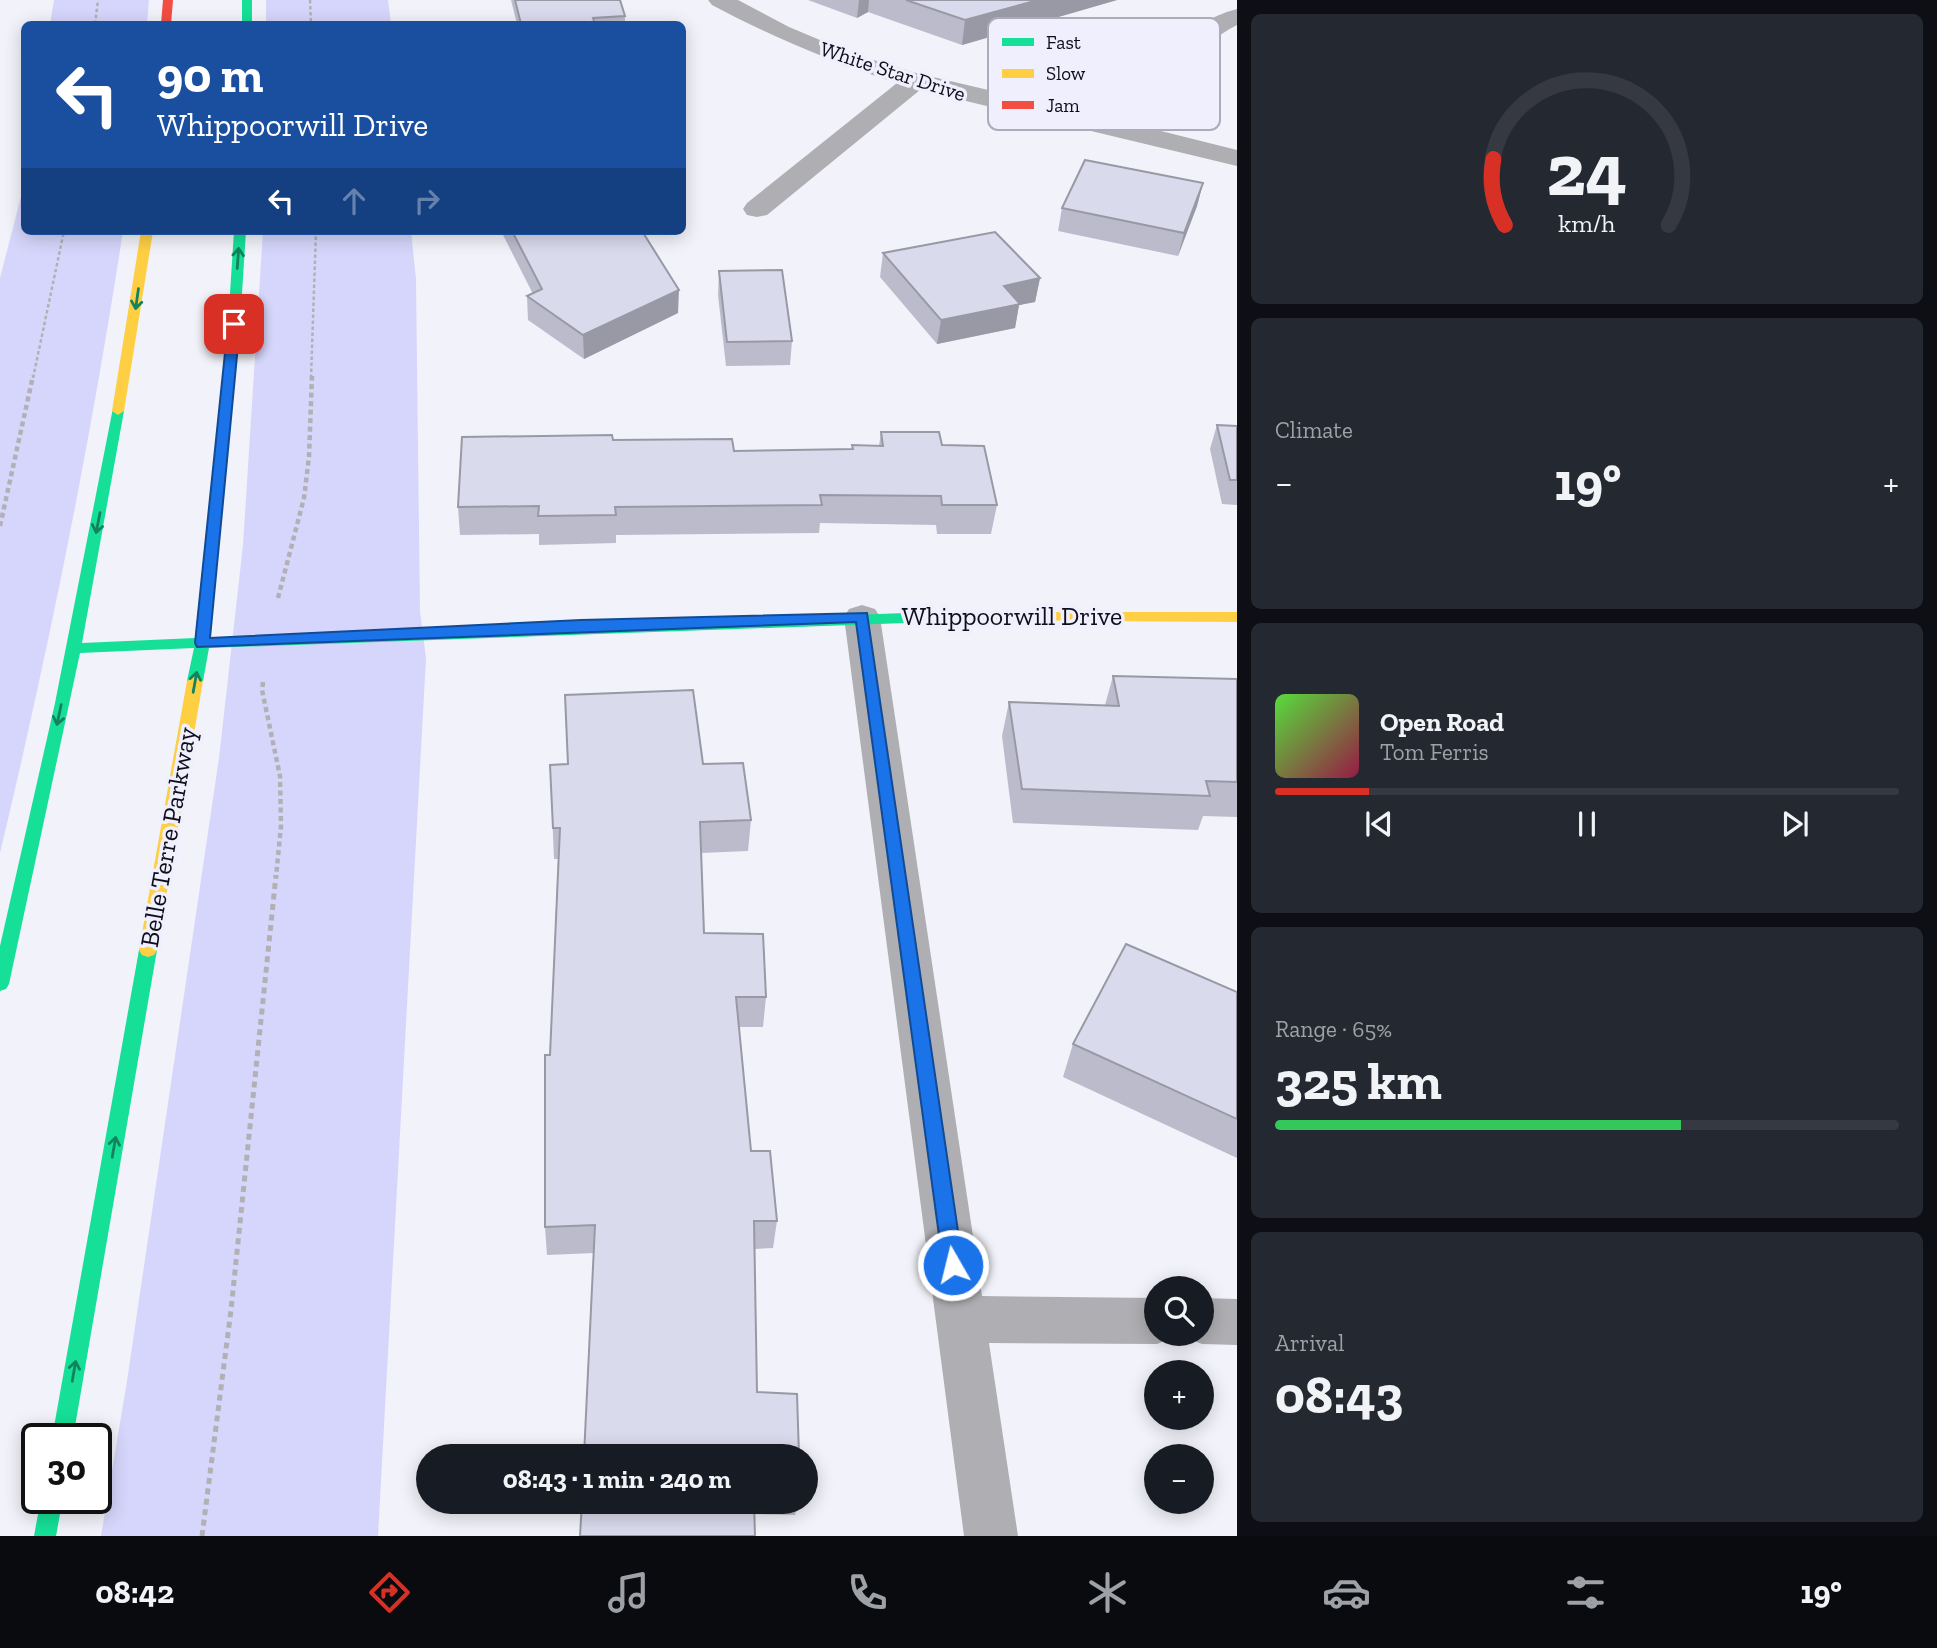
<!DOCTYPE html>
<meta charset="utf-8">
<style>
:root{--surface:#171b24;--page:#242831;--text:#f1f3f6;--muted:#9ea1a6;--line:#363941;--accent:#d93025}
body{margin:0;font-family:"Zilla Slab",serif;background:var(--page);color:var(--text);height:100vh;display:flex;flex-direction:column;font-size:26px;white-space:nowrap}
*{box-sizing:border-box;margin:0}
p{font-size:23px;color:var(--muted)}
.icon{flex:none;width:38px;height:38px;fill:none;stroke:currentColor;stroke-width:2;stroke-linecap:round;stroke-linejoin:round}
.map{position:relative;flex:1;overflow:hidden}
.details{display:flex;flex-direction:column;gap:14px;padding:14px;background:#0d0f14;width:700px}
.details>*{flex:none}
.guide{position:absolute;left:21px;top:21px;width:665px;height:214px;border-radius:10px;box-shadow:0 4px 18px #0003;background:#1a4fa0;color:#fff;overflow:hidden}
.buttons{position:absolute;left:1144px;top:1276px;display:grid;gap:14px}
.buttons a{display:grid;place-items:center;width:70px;height:70px;border-radius:50%;background:var(--surface);box-shadow:0 4px 18px #0003;font-size:35px}
.speed{position:absolute;left:21px;top:1423px;display:flex;gap:14px;font-size:35px;font-weight:700;text-align:center}
.speed>*{display:grid;place-content:center;width:91px;height:91px;border-radius:50%;background:var(--surface);box-shadow:0 4px 18px #0003;line-height:1}
.speed .limit{border:4px solid #111;border-radius:10px;background:#fff;color:#111}
.pin{position:absolute;display:grid;place-items:center;width:60px;height:60px;color:#fff;margin:-30px;border-radius:14px;box-shadow:0 4px 10px #0006}
.me{position:absolute;width:77px;margin:-38px;rotate:352deg;stroke-linejoin:round;filter:drop-shadow(0 0 5px #0008)}
.turn{display:flex;align-items:center;gap:24px;height:147px;padding:0 21px;font-size:32px}
.turn .icon{width:91px;height:91px;stroke-width:2.5}
.turn b{display:block;font-size:49px;line-height:60px}
.lanes{display:flex;align-items:center;height:66px;padding:0 21px;background:#0003;justify-content:center;gap:35px;direction:ltr}
.lanes .off{opacity:.35}
.big{font-size:52px;font-weight:700;line-height:1.1}
.details .tile{flex:1;display:flex;flex-direction:column;justify-content:center;gap:10px;min-width:0;padding:0 24px;border-radius:10px;background:var(--page)}
.details .dial{align-items:center;gap:0}
.dial svg{height:182px;overflow:visible;fill:none;stroke:var(--line);stroke-width:7;stroke-linecap:round;text-anchor:middle}
.dial text{fill:var(--text);stroke:none}
.song{display:flex;align-items:center;gap:21px}
.cover{width:84px;height:84px;border-radius:10px;background:linear-gradient(135deg,hsl(110 70% 55%),hsl(340 70% 35%))}
.played{height:7px;border-radius:4px;background:linear-gradient(90deg,var(--accent) 15%,var(--line) 15%)}
.keys{display:flex;justify-content:space-around;direction:ltr}
.heat{display:flex;justify-content:space-between;align-items:center;font-size:38px;direction:ltr}
.charge{height:10px;border-radius:5px;background:linear-gradient(90deg,#34c759 65%,var(--line) 0)}
.trip{position:absolute;left:416px;top:1444px;width:402px;height:70px;border-radius:35px;background:var(--surface);box-shadow:0 4px 18px #0003;font-weight:700;line-height:70px;text-align:center}
.dock{display:flex;height:112px;justify-content:space-around;align-items:center;background:#090b0e;color:var(--muted)}
.dock .icon{width:49px;height:49px}
.dock .active{color:var(--accent)}
.dock b{font-size:32px;color:var(--text)}
main{display:flex;flex:1;min-height:0}
.map>svg:first-child{display:block}
.green{fill:#d6d6fc}
.lines{fill:none;stroke-linecap:round;stroke-linejoin:round}
.path-far2{stroke:#b1b1b5;stroke-width:2.5;stroke-dasharray:3.5 2.5;stroke-linecap:butt}
.path-far1{stroke:#b1b1b5;stroke-width:4.5;stroke-dasharray:5 3.5;stroke-linecap:butt}
.path{stroke:#b1b1b5;stroke-width:5;stroke-dasharray:6 4.5;stroke-linecap:butt}
.street{fill:#afafb3;fill-rule:evenodd}
.fast{fill:#16e098;fill-rule:evenodd}
.slow{fill:#ffcf43;fill-rule:evenodd}
.jam{fill:#f24e42;fill-rule:evenodd}
.wall{fill:#bbc}
.shaded-wall{fill:#9999a6}
.building{fill:#dadaed;stroke:#9999a6;stroke-width:2}
.oneway{stroke:#12825f}
.route{fill:#1a73e8;stroke:#114b97;stroke-width:2}
.labels{text-anchor:middle;dominant-baseline:central;stroke-width:7;stroke-linejoin:round;paint-order:stroke}
.far-street-label{font-size:21px;fill:#0e0e19;stroke:#efeffd}
.street-label{font-size:26px;fill:#0e0e19;stroke:#efeffd}
.key{fill:#efeffd;stroke:#acacb9;stroke-width:2}
.key-label{font-size:19px;fill:#0e0e19}
</style>
<main>
<div class="map">
<svg width="1237" height="1536" viewBox="0 0 1237 1536">
<rect width="100%" height="100%" fill="#f2f2fa"/>
<g class="green">
<path d="M 54,0 L 149,0 L 147,24 L 50,24 Z"/>
<path d="M 266,0 L 388,0 L 391,24 L 266,24 Z"/>
<path d="M 24,185 L 24,231 L 123,231 C 91,440 49,648 0,853 L 0,278 Z"/>
<path d="M 263,231 L 411,231 L 416,279 L 420,612 L 426,658 L 378,1536 L 101,1536 L 127,1381 L 219,758 L 243,545 Z"/>
</g>
<g class="lines">
<g class="path-far2">
<path d="M 310,0 L 311,24"/>
<path d="M 95,24 L 98,0"/>
<path d="M 33,378 L 64,231"/>
<path d="M 311,378 L 316,231"/>
</g>
<g class="path-far1">
<path d="M 0,526 L 33,376"/>
<path d="M 278,598 L 304,498 L 309,457 L 312,376"/>
<path d="M 263,682 L 262,690 L 280,776 L 281,826 L 276,877"/>
</g>
<path class="path" d="M 202,1536 L 231,1310 L 276,875"/>
<g class="street">
<path d="M 708,0 L 738,0 L 789,27 L 851,53 L 916,73 L 1115,120 C 1144,75 1181,23 1237,9 L 1237,25 C 1192,49 1164,83 1137,125 L 1237,150 L 1237,166 L 920,90 L 767,215 L 757,217 L 747,215 L 743,209 L 747,203 L 897,83 C 832,62 772,37 712,5 Z"/>
<path d="M 862,605 L 875,609 L 880,617 L 982,1296 L 1157,1298 L 1157,1334 L 1176,1334 L 1175,1337 L 1157,1344 L 989,1343 L 1018,1536 L 964,1536 L 844,617 L 849,609 Z"/>
<path d="M 1202,1298 L 1237,1299 L 1237,1345 L 1202,1344 L 1184,1337 L 1183,1334 L 1202,1334 Z"/>
</g>
<g class="fast">
<rect x="242" y="0" width="10" height="24"/>
<path d="M 234,231 L 246,231 L 240,324 L 210,638 L 933,612 L 940,617 L 933,622 L 209,648 L 203,681 L 195,686 L 187,681 L 194,648 L 80,653 L 9,984 L 6,989 L 0,991 L 0,946 L 55,703 L 113,408 L 123,408 L 124,411 L 82,643 L 195,638 L 228,324 Z"/>
<path d="M 148,943 L 154,945 L 157,950 L 73,1438 L 52,1438 L 139,950 L 142,945 Z"/>
<path d="M 41,1498 L 63,1498 L 56,1536 L 34,1536 Z"/>
</g>
<g class="slow">
<path d="M 141,231 L 153,231 L 124,411 L 118,415 L 112,411 Z"/>
<path d="M 933,612 L 1237,612 L 1237,622 L 928,620 L 926,617 Z"/>
<path d="M 195,676 L 203,681 L 157,950 L 154,955 L 148,957 L 142,955 L 139,950 L 187,681 Z"/>
</g>
<path class="jam" d="M 163,0 L 173,0 L 171,24 L 161,24 Z"/>
</g>
<g class="wall">
<path d="M 511,0 L 620,0 L 625,16 L 625,24 L 517,24 Z"/>
<path d="M 808,0 L 1117,0 L 962,45 L 868,12 L 857,18 Z"/>
<path d="M 1203,183 L 1197,206 L 1178,256 L 1058,231 L 1062,208 Z"/>
<path d="M 501,231 L 642,231 L 678,313 L 584,359 L 528,320 L 527,296 L 533,294 Z"/>
<path d="M 883,253 L 1040,278 L 1035,302 L 1019,305 L 1015,328 L 937,344 L 880,277 Z"/>
<path d="M 719,271 L 792,341 L 790,365 L 726,366 L 718,295 Z"/>
<path d="M 1217,425 L 1237,426 L 1237,505 L 1222,504 L 1210,449 Z"/>
<path d="M 881,432 L 942,445 L 997,505 L 991,534 L 937,534 L 936,525 L 820,523 L 819,533 L 616,535 L 616,543 L 539,545 L 539,534 L 460,535 L 458,507 L 613,440 L 734,451 L 852,449 L 852,445 L 879,446 Z"/>
<path d="M 1113,676 L 1237,679 L 1237,817 L 1203,816 L 1198,830 L 1013,823 L 1002,736 L 1009,702 L 1105,705 Z"/>
<path d="M 565,695 L 703,764 L 751,820 L 748,851 L 701,853 L 704,933 L 766,997 L 763,1027 L 739,1027 L 751,1151 L 777,1221 L 773,1248 L 755,1249 L 757,1392 L 799,1456 L 594,1253 L 547,1255 L 545,1227 L 550,1055 L 558,859 L 554,859 L 550,765 L 568,764 Z"/>
<path d="M 1237,992 L 1237,1158 L 1063,1077 L 1073,1044 Z"/>
<path d="M 582,1502 L 798,1502 L 795,1515 L 754,1514 Z"/>
</g>
<g class="shaded-wall">
<path d="M 859,0 L 869,0 L 868,12 L 857,18 Z"/>
<path d="M 1038,0 L 1117,0 L 962,45 L 965,20 Z"/>
<path d="M 1203,183 L 1197,206 L 1178,256 L 1184,233 Z"/>
<path d="M 1040,278 L 1035,302 L 1019,305 L 1015,328 L 937,344 L 941,320 L 1004,286 Z"/>
<path d="M 679,290 L 678,313 L 584,359 L 583,335 Z"/>
</g>
<g class="building">
<path d="M 515,0 L 620,0 L 625,16 L 593,18 L 595,24 L 521,24 Z"/>
<path d="M 906,0 L 1038,0 L 965,20 Z"/>
<path d="M 1085,160 L 1203,183 L 1184,233 L 1062,208 Z"/>
<path d="M 512,231 L 642,231 L 679,290 L 583,335 L 527,296 L 542,289 Z"/>
<path d="M 995,232 L 1040,278 L 1004,286 L 1020,304 L 941,320 L 883,253 Z"/>
<path d="M 782,270 L 792,341 L 727,342 L 719,271 Z"/>
<path d="M 1217,425 L 1237,426 L 1237,480 L 1230,480 Z"/>
<path d="M 881,432 L 939,432 L 942,445 L 984,446 L 997,505 L 942,505 L 941,496 L 820,495 L 822,505 L 615,507 L 616,515 L 538,516 L 539,506 L 458,507 L 462,437 L 612,435 L 613,440 L 732,439 L 734,451 L 853,449 L 852,445 L 883,446 Z"/>
<path d="M 1113,676 L 1237,679 L 1237,782 L 1206,781 L 1210,796 L 1022,789 L 1009,702 L 1119,706 Z"/>
<path d="M 693,690 L 703,764 L 743,763 L 751,820 L 700,822 L 704,933 L 763,934 L 766,997 L 736,997 L 751,1151 L 770,1151 L 777,1221 L 754,1221 L 757,1392 L 797,1394 L 799,1456 L 584,1456 L 595,1225 L 545,1227 L 545,1055 L 550,1055 L 560,828 L 553,828 L 550,765 L 568,764 L 565,695 Z"/>
<path d="M 1126,944 L 1237,992 L 1237,1119 L 1073,1044 Z"/>
<path d="M 582,1502 L 754,1502 L 755,1536 L 580,1536 Z"/>
</g>
<defs><path id="oneway-shaft" d="M-6 0H5M1.5-3L5.5 0L1.5 3" fill="none" stroke-width="1.6" stroke-linecap="round" stroke-linejoin="round" transform="scale(1.75)"/></defs>
<g class="oneway">
<use href="#oneway-shaft" transform="translate(238 258) rotate(-86)"/>
<use href="#oneway-shaft" transform="translate(137 299) rotate(98)"/>
<use href="#oneway-shaft" transform="translate(98 523) rotate(101)"/>
<use href="#oneway-shaft" transform="translate(195 682) rotate(-80)"/>
<use href="#oneway-shaft" transform="translate(59 715) rotate(102)"/>
<use href="#oneway-shaft" transform="translate(114 1147) rotate(-80)"/>
<use href="#oneway-shaft" transform="translate(74 1371) rotate(-80)"/>
</g>
<path class="route" d="M 234,321 L 240,324 L 210,638 L 581,620 L 867,613 L 963,1265 L 960,1271 L 953,1274 L 946,1271 L 943,1265 L 856,622 L 197,647 L 195,643 L 228,324 Z"/>
<g class="labels">
<g class="far-street-label">
<text transform="translate(893 71) rotate(18)">White Star Drive</text>
</g>
<g class="street-label">
<text x="1012" y="616">Whippoorwill Drive</text>
<text transform="translate(168 837) rotate(-80)">Belle Terre Parkway</text>
</g>
</g>
<rect x="988" y="18" width="232" height="112" rx="10" class="key"/>
<rect x="1002" y="38" width="32" height="8" fill="#16e098"/>
<rect x="1002" y="69" width="32" height="9" fill="#ffcf43"/>
<rect x="1002" y="101" width="32" height="8" fill="#f24e42"/>
<g class="key-label">
<text x="1046" y="49">Fast</text>
<text x="1046" y="80">Slow</text>
<text x="1046" y="112">Jam</text>
</g>
</svg>
<div class="buttons">
<a><svg class="icon" aria-label="search" viewBox="0 0 24 24"><circle cx="10" cy="10" r="6"/><path d="M15 15l6 6"/></svg></a>
<a>+</a>
<a>−</a>
</div>
<div class="speed"><div class="limit">30</div></div>
<div class="pin" style="left:234px;top:324px;background:#d93025"><svg class="icon" aria-label="arrive" viewBox="0 0 24 24"><path d="M6 21V4h12l-3 4 3 4H6"/></svg></div>
<svg class="me" style="left:953px;top:1265px" viewBox="-20 -20 40 40"><circle r="17" fill="#1a73e8" stroke="#fff" stroke-width="3"/><path d="M0-11L8 9 0 5-8 9z" fill="#fff"/></svg>
<div class="trip">08:43 · 1 min · 240 m</div>
<div class="guide">
<div class="turn"><svg class="icon" aria-label="left" viewBox="0 0 24 24"><path d="M17 20v-9H6M10 6l-5 5 5 5"/></svg><div><b>90 m</b>Whippoorwill Drive</div></div>
<div class="lanes"><svg class="icon" aria-label="left" viewBox="0 0 24 24"><path d="M17 20v-9H6M10 6l-5 5 5 5"/></svg><svg class="icon off" aria-label="ahead" viewBox="0 0 24 24"><path d="M12 20V5M6 11l6-6 6 6"/></svg><svg class="icon off" aria-label="right" viewBox="0 0 24 24"><path d="M7 20v-9h11M14 6l5 5-5 5"/></svg></div>
</div>
</div>
<section class="details">
<div class="tile dial"><svg viewBox="0 0 100 80">
<path d="M14 69A42 42 0 1 1 86 69"/>
<path d="M14 69A42 42 0 0 1 9 40" stroke="#d93025"/>
<text x="50" y="56" font-size="32" font-weight="700">24</text>
<text x="50" y="72" font-size="11">km/h</text>
</svg></div>
<div class="tile"><p>Climate</p>
<div class="heat"><a>−</a><b class="big">19°</b><a>+</a></div>
</div>
<div class="tile">
<div class="song"><i class="cover"></i><div><b>Open Road</b><p>Tom Ferris</p></div></div>
<div class="played"></div>
<div class="keys"><svg class="icon" aria-label="previous" viewBox="0 0 24 24"><path d="M18 5L8 12l10 7zM5 5v14"/></svg><svg class="icon" aria-label="pause" viewBox="0 0 24 24"><path d="M8 5v14M16 5v14"/></svg><svg class="icon" aria-label="next" viewBox="0 0 24 24"><path d="M6 5l10 7-10 7zM19 5v14"/></svg></div>
</div>
<div class="tile"><p>Range · 65%</p><b class="big">325 km</b><div class="charge"></div></div>
<div class="tile"><p>Arrival</p><b class="big">08:43</b></div>
</section>
</main>
<nav class="dock">
<b>08:42</b>
<svg class="icon active" aria-label="directions" viewBox="0 0 24 24"><path d="M12 3l9 9-9 9-9-9zM9 14v-3h6M13 9l2 2-2 2"/></svg>
<svg class="icon" aria-label="music" viewBox="0 0 24 24"><path d="M9 18V5l10-2v13"/><circle cx="6" cy="18" r="3"/><circle cx="16" cy="16" r="3"/></svg>
<svg class="icon" aria-label="phone" viewBox="0 0 24 24"><path d="M5 4h4l2 5-3 2q2 4 5 5l2-3 5 2v4C11 20 4 13 5 4z"/></svg>
<svg class="icon" aria-label="climate" viewBox="0 0 24 24"><path d="M12 3v18M4 7l16 10M4 17L20 7"/></svg>
<svg class="icon" aria-label="car" viewBox="0 0 24 24"><path d="M5 17H2v-5l4-1 3-4h7l3 4 3 1v5h-3M9 17h6M6 11h13"/><circle cx="7" cy="17" r="2"/><circle cx="17" cy="17" r="2"/></svg>
<svg class="icon" aria-label="filters" viewBox="0 0 24 24"><path d="M4 7h16M4 17h16"/><circle cx="9" cy="7" r="2"/><circle cx="15" cy="17" r="2"/></svg>
<b>19°</b>
</nav>
